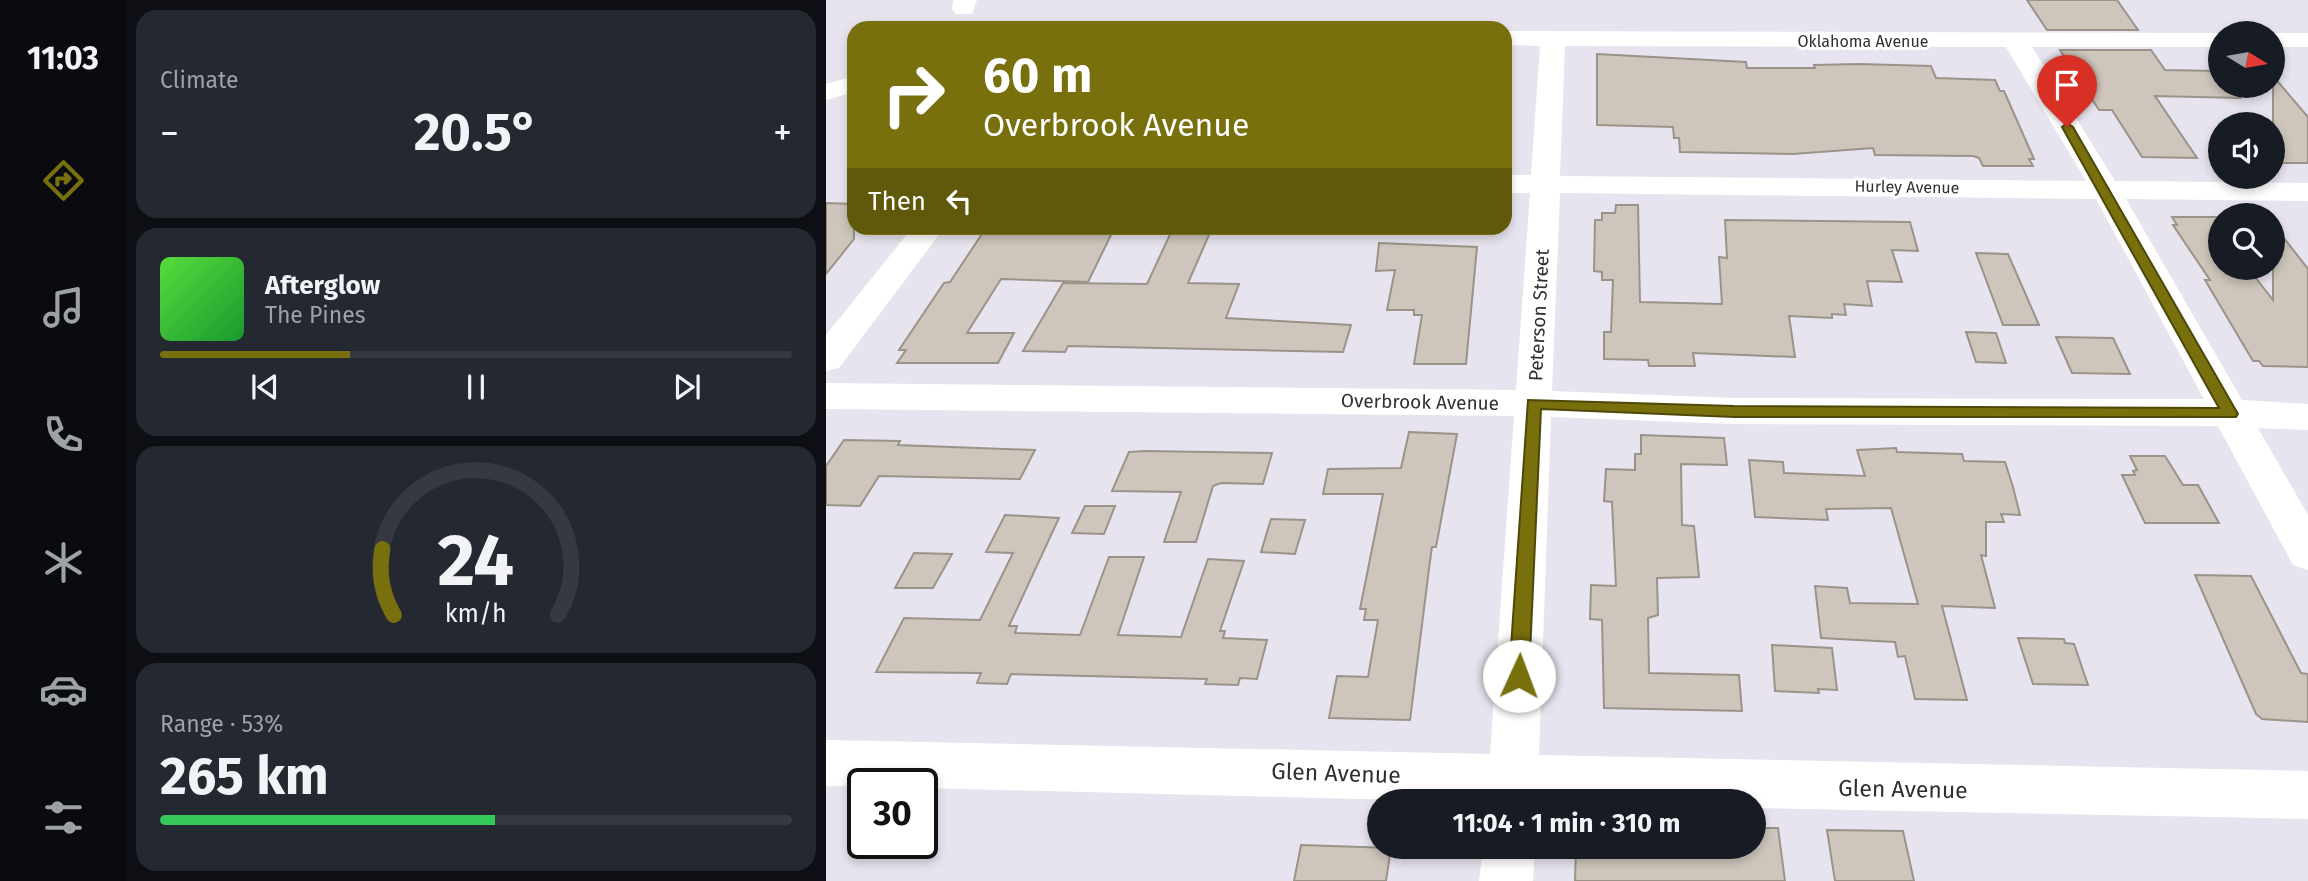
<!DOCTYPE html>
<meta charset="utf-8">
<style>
:root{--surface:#171b24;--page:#242831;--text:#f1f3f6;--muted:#9ea1a6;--line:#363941;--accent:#786f0d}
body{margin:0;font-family:"Fira Sans",sans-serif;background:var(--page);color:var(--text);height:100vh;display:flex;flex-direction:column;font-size:26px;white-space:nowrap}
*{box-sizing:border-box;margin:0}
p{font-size:23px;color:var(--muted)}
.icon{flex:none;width:38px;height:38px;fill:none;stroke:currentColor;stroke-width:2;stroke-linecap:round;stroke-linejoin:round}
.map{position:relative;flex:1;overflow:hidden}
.drawer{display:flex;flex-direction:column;gap:10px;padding:10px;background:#0d0f14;width:700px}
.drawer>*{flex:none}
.hud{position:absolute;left:21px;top:21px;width:665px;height:214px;border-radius:21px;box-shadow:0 4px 10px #0003;background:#786f0d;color:#fff;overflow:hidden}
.needle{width:46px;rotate:101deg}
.controls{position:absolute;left:1382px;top:21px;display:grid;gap:14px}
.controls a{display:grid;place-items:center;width:77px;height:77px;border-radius:50%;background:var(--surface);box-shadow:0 4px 10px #0003;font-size:35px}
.speed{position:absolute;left:21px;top:768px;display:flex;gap:14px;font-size:35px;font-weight:700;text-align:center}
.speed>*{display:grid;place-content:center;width:91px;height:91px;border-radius:50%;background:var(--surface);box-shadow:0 4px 10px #0003;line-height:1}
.speed .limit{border:4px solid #111;border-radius:10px;background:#fff;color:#111}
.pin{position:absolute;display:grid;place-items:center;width:60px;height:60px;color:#fff;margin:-72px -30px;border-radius:50% 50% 50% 0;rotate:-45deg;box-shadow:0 0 7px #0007}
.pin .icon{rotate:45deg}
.me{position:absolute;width:77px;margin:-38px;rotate:2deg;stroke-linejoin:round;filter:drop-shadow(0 0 5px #0008)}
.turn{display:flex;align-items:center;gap:24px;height:147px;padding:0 21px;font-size:32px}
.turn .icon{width:91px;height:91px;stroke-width:2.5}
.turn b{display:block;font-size:49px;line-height:60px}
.then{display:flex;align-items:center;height:66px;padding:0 21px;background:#0003;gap:14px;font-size:26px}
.big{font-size:52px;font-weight:700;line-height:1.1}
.drawer .card{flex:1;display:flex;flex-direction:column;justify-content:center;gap:10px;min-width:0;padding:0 24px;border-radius:21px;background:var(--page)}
.drawer .dial{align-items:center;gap:0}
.dial svg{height:182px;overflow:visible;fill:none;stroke:var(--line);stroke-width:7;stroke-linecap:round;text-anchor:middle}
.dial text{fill:var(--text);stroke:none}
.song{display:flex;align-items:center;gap:21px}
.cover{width:84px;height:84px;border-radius:10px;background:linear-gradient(135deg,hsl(110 70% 55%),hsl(130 70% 35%))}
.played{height:7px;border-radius:4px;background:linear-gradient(90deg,var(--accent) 30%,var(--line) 30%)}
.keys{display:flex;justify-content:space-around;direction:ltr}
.heat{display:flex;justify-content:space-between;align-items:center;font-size:38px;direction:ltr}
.charge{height:10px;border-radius:5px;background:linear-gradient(90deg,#34c759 53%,var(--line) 0)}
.trip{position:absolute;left:541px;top:789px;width:399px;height:70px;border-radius:35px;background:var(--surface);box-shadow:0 4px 10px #0003;font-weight:700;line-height:70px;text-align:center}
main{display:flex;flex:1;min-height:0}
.tab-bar{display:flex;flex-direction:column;width:126px;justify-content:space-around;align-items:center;background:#090b0e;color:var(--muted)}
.tab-bar .icon{width:49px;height:49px}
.tab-bar .active{color:var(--accent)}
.tab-bar b{font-size:32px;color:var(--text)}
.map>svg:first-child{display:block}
.building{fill:#cec6bc;stroke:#9a9389;stroke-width:2}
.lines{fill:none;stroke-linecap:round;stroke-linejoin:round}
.minor{fill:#fff;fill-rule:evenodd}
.route{fill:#786f0d;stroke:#4e4808;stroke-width:2}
.labels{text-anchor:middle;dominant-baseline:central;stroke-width:6;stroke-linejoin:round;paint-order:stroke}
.far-street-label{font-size:16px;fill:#312f34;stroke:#fff}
.street-label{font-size:19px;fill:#312f34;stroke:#fff}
.near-street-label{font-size:23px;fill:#312f34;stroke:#fff}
</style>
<main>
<nav class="tab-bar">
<b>11:03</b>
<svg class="icon active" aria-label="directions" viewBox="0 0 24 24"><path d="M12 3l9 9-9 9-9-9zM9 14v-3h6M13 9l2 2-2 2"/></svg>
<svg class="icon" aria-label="music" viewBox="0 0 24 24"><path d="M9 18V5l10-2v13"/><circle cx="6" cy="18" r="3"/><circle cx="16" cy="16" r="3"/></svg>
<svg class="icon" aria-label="phone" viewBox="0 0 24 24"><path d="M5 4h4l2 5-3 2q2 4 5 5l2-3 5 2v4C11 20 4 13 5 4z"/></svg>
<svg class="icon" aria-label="climate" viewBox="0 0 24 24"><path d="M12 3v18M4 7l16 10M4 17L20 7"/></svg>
<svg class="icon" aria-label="car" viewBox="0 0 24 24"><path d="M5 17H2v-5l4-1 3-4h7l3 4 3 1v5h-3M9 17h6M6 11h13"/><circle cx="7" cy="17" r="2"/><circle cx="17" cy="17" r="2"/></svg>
<svg class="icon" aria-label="filters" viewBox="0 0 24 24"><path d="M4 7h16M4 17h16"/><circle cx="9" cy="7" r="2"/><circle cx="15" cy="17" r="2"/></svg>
</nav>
<section class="drawer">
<div class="card"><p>Climate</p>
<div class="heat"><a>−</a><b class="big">20.5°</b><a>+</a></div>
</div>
<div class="card">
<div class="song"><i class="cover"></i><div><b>Afterglow</b><p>The Pines</p></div></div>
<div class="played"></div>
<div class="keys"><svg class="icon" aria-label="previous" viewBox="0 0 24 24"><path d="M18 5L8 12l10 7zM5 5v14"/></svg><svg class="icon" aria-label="pause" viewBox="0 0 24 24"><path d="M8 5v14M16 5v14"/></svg><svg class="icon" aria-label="next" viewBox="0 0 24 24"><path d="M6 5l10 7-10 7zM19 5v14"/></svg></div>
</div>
<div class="card dial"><svg viewBox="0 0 100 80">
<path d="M14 69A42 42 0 1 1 86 69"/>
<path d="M14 69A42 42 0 0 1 9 40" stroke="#786f0d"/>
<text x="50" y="56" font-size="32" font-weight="700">24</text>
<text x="50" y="72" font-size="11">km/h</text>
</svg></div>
<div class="card"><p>Range · 53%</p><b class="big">265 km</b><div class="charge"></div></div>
</section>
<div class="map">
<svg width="1482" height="881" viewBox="0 0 1482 881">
<rect width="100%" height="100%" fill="#e8e4ef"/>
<g class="building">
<path d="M 1201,0 L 1291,0 L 1312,30 L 1221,30 Z"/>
<path d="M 1234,50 L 1325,50 L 1339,70 L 1392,71 L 1395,86 L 1404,86 L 1414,98 L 1329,96 L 1371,158 L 1316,157 L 1286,110 L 1273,110 Z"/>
<path d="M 771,54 L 920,62 L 921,68 L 989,68 L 988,65 L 1033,64 L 1105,66 L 1110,78 L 1169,80 L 1174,91 L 1178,91 L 1208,159 L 1203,159 L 1207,166 L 1157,166 L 1153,158 L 1147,156 L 1049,155 L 1047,148 L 967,154 L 854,152 L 853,138 L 848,138 L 847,127 L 771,125 Z"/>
<path d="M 1447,76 L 1482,117 L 1482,163 L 1447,163 Z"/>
<path d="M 0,203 L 28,204 L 28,239 L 0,274 Z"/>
<path d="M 790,205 L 812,205 L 814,302 L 896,304 L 893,257 L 901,258 L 899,220 L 1084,222 L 1092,251 L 1066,250 L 1076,282 L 1041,281 L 1046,306 L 1018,304 L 1020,315 L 1006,314 L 1006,318 L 963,316 L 969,357 L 867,353 L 869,366 L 823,366 L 822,360 L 778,359 L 778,332 L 785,332 L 787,280 L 776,280 L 776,272 L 768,271 L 769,220 L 776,220 L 776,213 L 789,213 Z"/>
<path d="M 1346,217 L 1395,217 L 1395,268 L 1422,268 L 1447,300 L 1447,224 L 1482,269 L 1482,367 L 1437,366 L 1433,361 L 1427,361 L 1379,280 L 1384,280 L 1347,225 L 1351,225 Z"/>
<path d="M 160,228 L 286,233 L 262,282 L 175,279 L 141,333 L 188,333 L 172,363 L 71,363 L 80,350 L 73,350 L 118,283 L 124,282 Z"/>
<path d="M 347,228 L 386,228 L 362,283 L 413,284 L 400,318 L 525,325 L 517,352 L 242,346 L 239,352 L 197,351 L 237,283 L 321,284 Z"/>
<path d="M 553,243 L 651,247 L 640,364 L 588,364 L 596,315 L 588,315 L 588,310 L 561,310 L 569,270 L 550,271 Z"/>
<path d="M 1150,253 L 1182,254 L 1213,325 L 1177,325 Z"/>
<path d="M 1140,332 L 1170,333 L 1180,363 L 1150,362 Z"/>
<path d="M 1230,337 L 1287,338 L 1304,374 L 1246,373 Z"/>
<path d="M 583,432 L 631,434 L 610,547 L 606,547 L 604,561 L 584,720 L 503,718 L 511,676 L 542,677 L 552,620 L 538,620 L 540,609 L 534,609 L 557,494 L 497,494 L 502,469 L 575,468 Z"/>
<path d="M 815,435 L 898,438 L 901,465 L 855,464 L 856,525 L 868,526 L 873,577 L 831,578 L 832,615 L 822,618 L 823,673 L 913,675 L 916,711 L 778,708 L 776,620 L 764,619 L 765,585 L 790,586 L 786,502 L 778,501 L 780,469 L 809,470 L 809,454 L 815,454 Z"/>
<path d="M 18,440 L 74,441 L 72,445 L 209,450 L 194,479 L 53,476 L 34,506 L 0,505 L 0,466 Z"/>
<path d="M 1070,448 L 1071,452 L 1136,454 L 1138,461 L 1179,462 L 1187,487 L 1194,515 L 1175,514 L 1178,522 L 1160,522 L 1160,556 L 1155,555 L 1169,608 L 1116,606 L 1141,700 L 1089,699 L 1079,656 L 1072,657 L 1069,642 L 995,638 L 989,586 L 1021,588 L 1024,603 L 1092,604 L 1065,508 L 1000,509 L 1002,520 L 929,517 L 923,460 L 957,462 L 958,473 L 1039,476 L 1031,450 Z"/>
<path d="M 303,452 L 319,451 L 446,453 L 437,484 L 395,483 L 387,486 L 370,542 L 338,542 L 355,492 L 286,491 Z"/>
<path d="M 1304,456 L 1339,456 L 1357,485 L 1372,485 L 1393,523 L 1319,523 L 1296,475 L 1309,475 L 1307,471 L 1311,470 Z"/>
<path d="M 259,506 L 289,506 L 278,534 L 246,533 Z"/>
<path d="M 179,515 L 233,518 L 183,626 L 191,626 L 189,633 L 254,635 L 283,557 L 318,557 L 292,635 L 355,637 L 382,559 L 418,561 L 394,631 L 399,631 L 397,638 L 441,640 L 431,679 L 414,678 L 412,685 L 379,684 L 381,679 L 185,674 L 181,684 L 151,683 L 155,673 L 50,672 L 78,618 L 154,620 L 187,553 L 160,552 Z"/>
<path d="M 445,519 L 479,520 L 469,554 L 435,552 Z"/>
<path d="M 88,553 L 126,554 L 107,588 L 69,588 Z"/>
<path d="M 1369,575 L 1425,576 L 1475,673 L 1482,674 L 1482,722 L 1436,719 L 1430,714 Z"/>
<path d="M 1192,638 L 1238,639 L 1239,643 L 1248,644 L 1262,685 L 1207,684 Z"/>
<path d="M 946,645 L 1006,648 L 1011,690 L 992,689 L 993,693 L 949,691 Z"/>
<path d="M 928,828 L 952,828 L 959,881 L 749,881 L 750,847 L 928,847 Z"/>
<path d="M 1001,830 L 1077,831 L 1088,881 L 1009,881 Z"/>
<path d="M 475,845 L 565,848 L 560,881 L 468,881 Z"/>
</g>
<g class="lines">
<g class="minor">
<path d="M 127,0 L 151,0 L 146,14 L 130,14 L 126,9 Z"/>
<path d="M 679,31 L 1398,33 L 1395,33 L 1395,47 L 1206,47 L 1289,181 L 1482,183 L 1482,201 L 1300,199 L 1416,400 L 1482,404 L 1482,430 L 1432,428 L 1482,515 L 1482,570 L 1467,565 L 1392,426 L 908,424 L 725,417 L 713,755 L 1482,771 L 1482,819 L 928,808 L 928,802 L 659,802 L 96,788 L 96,784 L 0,786 L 0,740 L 664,754 L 688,416 L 0,409 L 0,383 L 690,390 L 704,193 L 679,193 L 679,175 L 705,175 L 714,46 L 679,45 ZM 739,46 L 1180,47 L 1260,181 L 734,176 ZM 734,193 L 1270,199 L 1378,399 L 908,398 L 726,391 Z"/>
<path d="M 1444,33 L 1482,33 L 1482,47 L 1447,47 L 1447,33 Z"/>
<path d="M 28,76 L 28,92 L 0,100 L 0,84 Z"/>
<path d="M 86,228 L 118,228 L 13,368 L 0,371 L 0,335 Z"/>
<path d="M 657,847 L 709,847 L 707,881 L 653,881 Z"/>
</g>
</g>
<path class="route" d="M 1241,123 L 1247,127 L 1412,414 L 1410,417 L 908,417 L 715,409 L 703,676 L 700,682 L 693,684 L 686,682 L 683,676 L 702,400 L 908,406 L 1393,408 L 1236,127 Z"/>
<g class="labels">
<g class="far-street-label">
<text x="1037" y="41">Oklahoma Avenue</text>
<text transform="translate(1081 187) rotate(1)">Hurley Avenue</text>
</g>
<g class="street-label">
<text transform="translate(713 315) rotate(-87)">Peterson Street</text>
<text transform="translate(594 402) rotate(1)">Overbrook Avenue</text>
</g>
<g class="near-street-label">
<text transform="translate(510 773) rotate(2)">Glen Avenue</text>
<text transform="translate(1077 789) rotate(1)">Glen Avenue</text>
</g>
</g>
</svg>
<div class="controls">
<a><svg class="needle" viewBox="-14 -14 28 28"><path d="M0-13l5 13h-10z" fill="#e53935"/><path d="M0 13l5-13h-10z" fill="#9ea1a6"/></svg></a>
<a><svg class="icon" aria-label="sound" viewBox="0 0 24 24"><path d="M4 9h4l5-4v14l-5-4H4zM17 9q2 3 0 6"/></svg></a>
<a><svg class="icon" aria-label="search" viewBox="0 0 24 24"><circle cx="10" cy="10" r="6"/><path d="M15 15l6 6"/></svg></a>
</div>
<div class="speed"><div class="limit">30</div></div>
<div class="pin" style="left:1241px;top:127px;background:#d93025"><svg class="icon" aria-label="arrive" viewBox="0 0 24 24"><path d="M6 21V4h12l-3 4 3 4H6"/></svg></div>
<svg class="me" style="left:693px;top:676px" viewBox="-20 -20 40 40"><circle r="19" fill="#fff"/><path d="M0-13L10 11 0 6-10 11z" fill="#786f0d"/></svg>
<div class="trip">11:04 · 1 min · 310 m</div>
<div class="hud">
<div class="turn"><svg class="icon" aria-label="right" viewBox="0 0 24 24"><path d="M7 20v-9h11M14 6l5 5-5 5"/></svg><div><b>60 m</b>Overbrook Avenue</div></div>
<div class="then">Then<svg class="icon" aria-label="left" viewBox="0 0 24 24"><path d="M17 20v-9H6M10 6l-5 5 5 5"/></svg></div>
</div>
</div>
</main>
